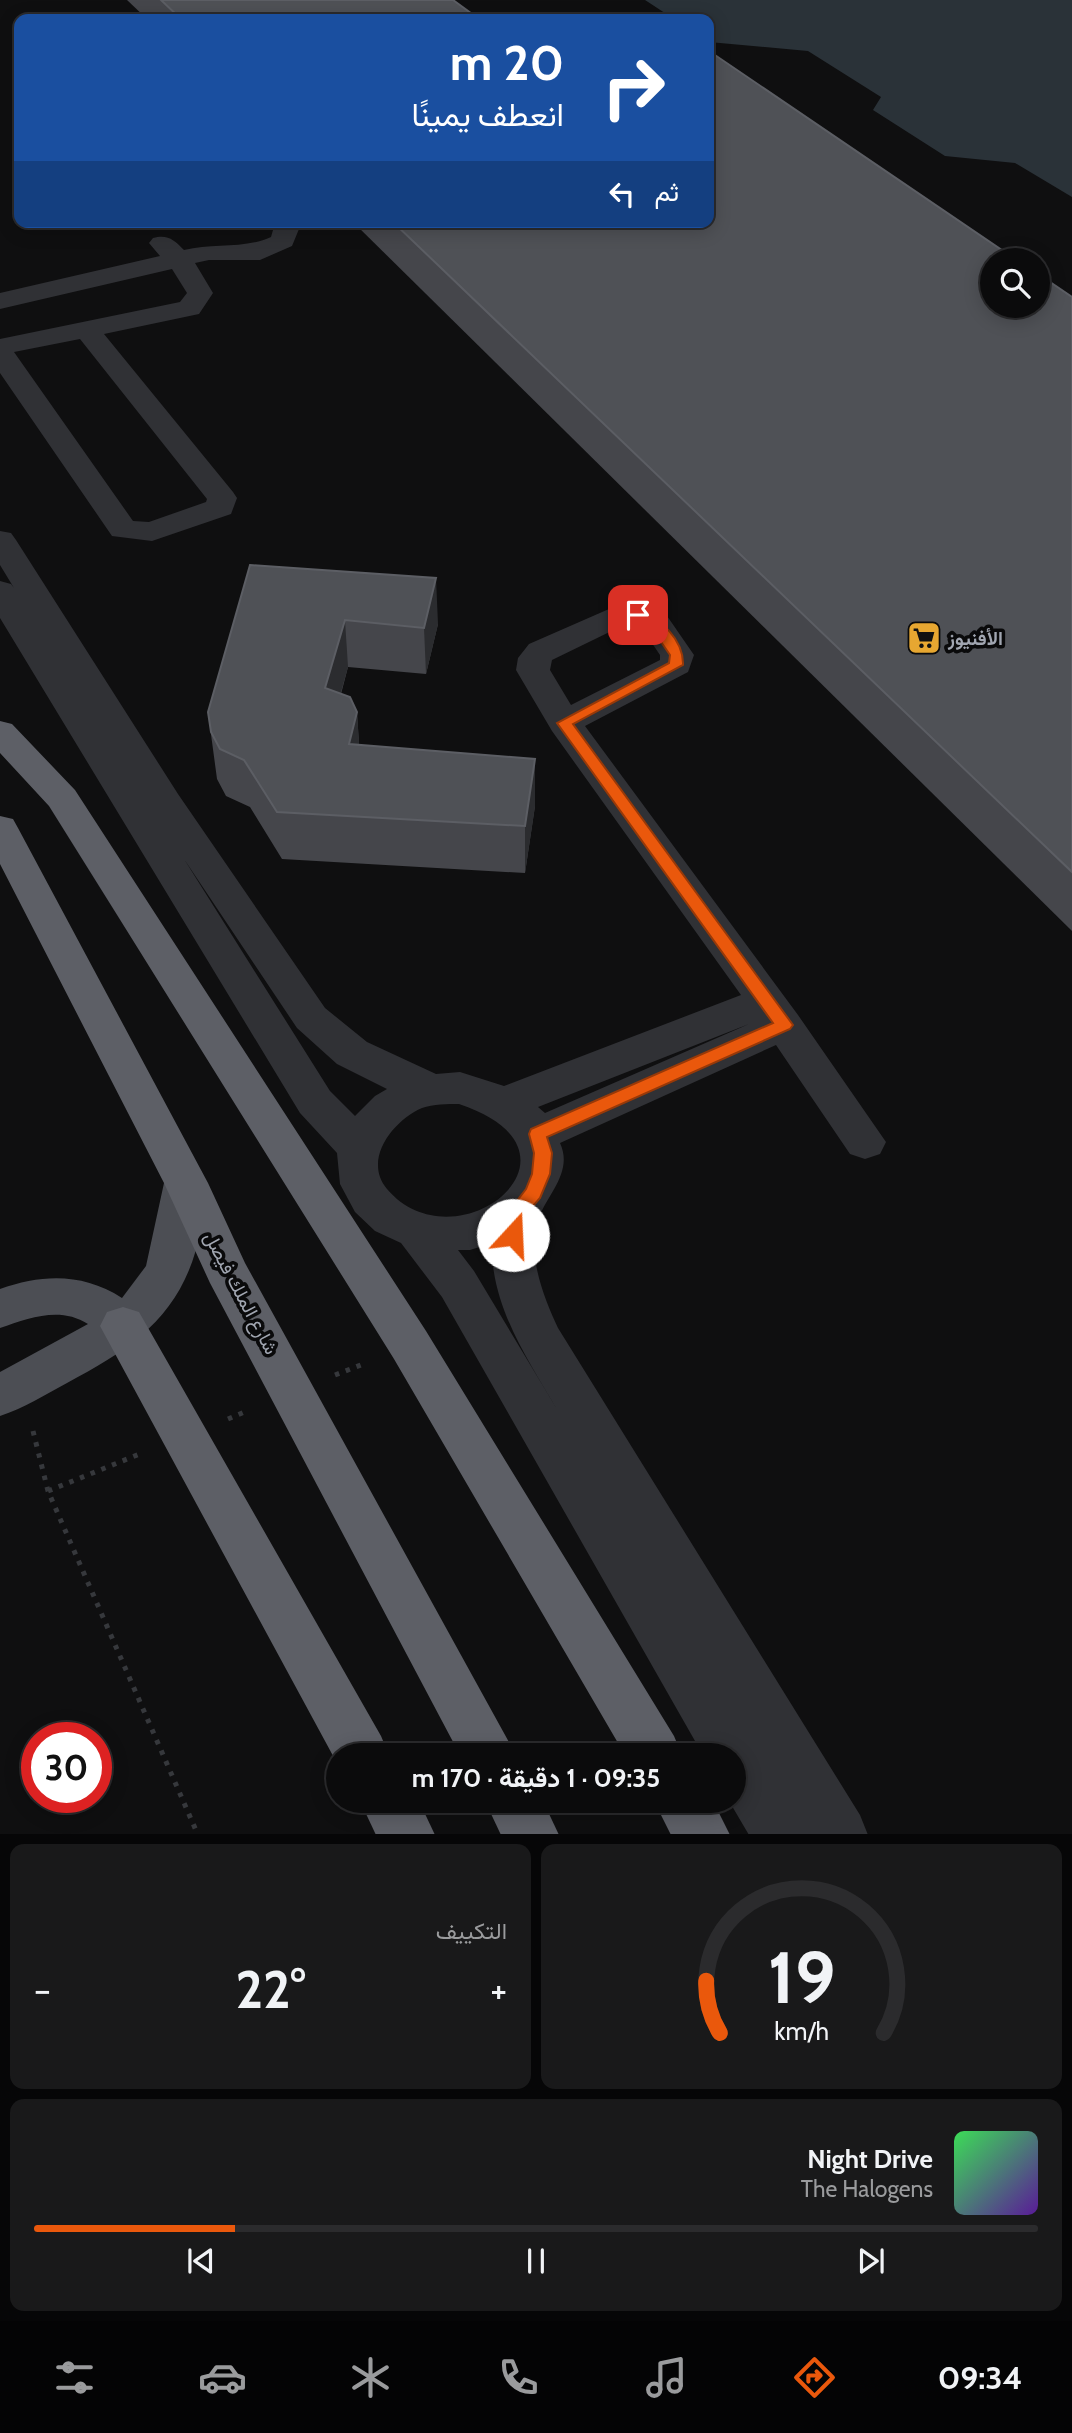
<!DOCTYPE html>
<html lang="ar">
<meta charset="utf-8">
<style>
:root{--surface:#0b0b0c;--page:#19191a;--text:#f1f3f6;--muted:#9a9b9d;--line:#2b2b2d;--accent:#ea580c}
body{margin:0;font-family:Cabin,Vazirmatn,sans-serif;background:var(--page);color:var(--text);direction:rtl;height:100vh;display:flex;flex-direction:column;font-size:26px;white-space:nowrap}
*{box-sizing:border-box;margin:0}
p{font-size:23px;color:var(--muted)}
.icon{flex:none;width:38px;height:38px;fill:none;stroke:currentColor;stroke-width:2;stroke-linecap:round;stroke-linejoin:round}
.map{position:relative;height:1834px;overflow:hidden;direction:ltr}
.sheet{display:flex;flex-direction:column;gap:10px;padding:10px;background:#060607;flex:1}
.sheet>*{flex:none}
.guide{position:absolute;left:14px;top:14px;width:700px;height:214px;border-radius:14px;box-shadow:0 4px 18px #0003,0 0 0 2px var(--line);direction:rtl;background:#1a4fa0;color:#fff;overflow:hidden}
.buttons{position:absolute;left:980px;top:248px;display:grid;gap:14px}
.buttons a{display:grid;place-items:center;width:70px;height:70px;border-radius:50%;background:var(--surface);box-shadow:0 4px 18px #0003,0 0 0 2px var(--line);font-size:35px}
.speed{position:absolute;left:21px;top:1722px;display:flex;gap:14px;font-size:35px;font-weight:700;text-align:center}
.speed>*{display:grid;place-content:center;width:91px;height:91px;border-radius:50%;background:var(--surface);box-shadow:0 4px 18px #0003,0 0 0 2px var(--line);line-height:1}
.speed .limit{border:10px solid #d22;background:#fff;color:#111}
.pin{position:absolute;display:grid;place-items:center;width:60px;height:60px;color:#fff;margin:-30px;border-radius:14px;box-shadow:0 4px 10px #0006}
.me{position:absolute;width:77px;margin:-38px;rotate:20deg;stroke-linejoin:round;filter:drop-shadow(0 0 5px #0008)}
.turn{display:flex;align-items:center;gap:24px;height:147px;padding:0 35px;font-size:32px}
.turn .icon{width:91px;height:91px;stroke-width:2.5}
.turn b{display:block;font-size:49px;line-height:60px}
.then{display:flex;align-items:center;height:66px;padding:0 35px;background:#0003;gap:14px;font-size:26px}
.big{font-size:52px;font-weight:700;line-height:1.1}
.sheet .widget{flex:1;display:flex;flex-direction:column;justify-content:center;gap:10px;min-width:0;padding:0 24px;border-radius:14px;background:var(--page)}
.sheet .dial{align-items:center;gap:0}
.dial svg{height:182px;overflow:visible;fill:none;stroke:var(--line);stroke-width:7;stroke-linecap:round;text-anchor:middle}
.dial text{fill:var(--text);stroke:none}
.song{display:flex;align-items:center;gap:21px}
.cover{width:84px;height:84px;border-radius:10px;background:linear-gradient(135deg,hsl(130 70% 55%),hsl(270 70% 35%))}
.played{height:7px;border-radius:4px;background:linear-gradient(90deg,var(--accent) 20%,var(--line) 20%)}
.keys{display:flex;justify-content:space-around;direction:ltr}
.heat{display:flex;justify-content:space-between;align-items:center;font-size:38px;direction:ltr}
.sheet .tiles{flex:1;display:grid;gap:10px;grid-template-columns:1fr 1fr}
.widget:last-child{grid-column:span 2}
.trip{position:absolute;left:326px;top:1743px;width:420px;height:70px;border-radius:35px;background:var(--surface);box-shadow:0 4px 18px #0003,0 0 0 2px var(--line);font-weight:700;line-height:70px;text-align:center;direction:rtl}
.tab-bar{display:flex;height:112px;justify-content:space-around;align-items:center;background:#040405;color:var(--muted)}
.tab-bar .icon{width:49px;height:49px}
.tab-bar .active{color:var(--accent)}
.tab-bar b{font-size:32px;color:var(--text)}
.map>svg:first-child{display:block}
.water{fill:#2a3238}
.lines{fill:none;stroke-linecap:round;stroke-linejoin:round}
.path{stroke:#36383c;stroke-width:5;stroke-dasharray:4.5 7;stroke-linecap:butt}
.minor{fill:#303135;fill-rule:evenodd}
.major{fill:#4c4e54;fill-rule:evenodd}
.highway{fill:#5d5f66;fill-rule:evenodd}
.wall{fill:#45464b}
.shaded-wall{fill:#2b2c2f}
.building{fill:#4f5156;stroke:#5c5e64;stroke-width:2}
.route{fill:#ea580c;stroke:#983908;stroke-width:2}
.labels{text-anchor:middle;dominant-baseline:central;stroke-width:7;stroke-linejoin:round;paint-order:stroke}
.poi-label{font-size:19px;font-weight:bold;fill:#a1a6b1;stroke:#0a0a0b;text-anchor:start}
.street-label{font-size:19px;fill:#a1a6b1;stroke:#0a0a0b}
</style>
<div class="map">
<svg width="1072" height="1835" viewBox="0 0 1072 1835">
<rect width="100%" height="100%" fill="#0f0f10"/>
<path class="water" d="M 645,0 L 1072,0 L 1072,197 L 1015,163 L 945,156 L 873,110 L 881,97 L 808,51 L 709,42 L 709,19 L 674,19 Z"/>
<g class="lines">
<g class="path">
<path d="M 335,1375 L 366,1363"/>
<path d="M 228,1419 L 249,1410"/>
<path d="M 33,1431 L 48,1491 L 198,1835"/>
<path d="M 48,1491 L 142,1453"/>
</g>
<g class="minor">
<path d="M 267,222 L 294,222 L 299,229 L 292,246 L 260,260 L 209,260 L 195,263 L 213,293 L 199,314 L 104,334 L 233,492 L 237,498 L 231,514 L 152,541 L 112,536 L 0,373 L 0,339 L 180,302 L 187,293 L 172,269 L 0,309 L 0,293 L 160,256 L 149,243 L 153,238 C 168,234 174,240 184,250 C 213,243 245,249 271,237 L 273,230 ZM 80,339 L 207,499 L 206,502 L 149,522 L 133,521 L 14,352 Z"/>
<path d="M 0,531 L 11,533 L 16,540 L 178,794 L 325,1008 L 367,1042 L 436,1074 L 460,1072 L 504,1086 L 741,995 L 552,731 L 516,670 L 518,658 L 529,644 L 625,602 L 665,613 L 694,655 L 688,672 L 585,726 L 798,1015 L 886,1142 L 880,1154 L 865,1159 L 850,1154 L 776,1045 L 560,1143 C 573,1171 549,1193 539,1217 C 525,1251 544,1298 558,1328 L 860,1815 L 868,1835 L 808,1835 L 807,1832 L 808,1835 L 749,1835 L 729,1801 L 733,1801 L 733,1755 L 703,1755 L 442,1297 L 401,1243 L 375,1231 L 355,1212 L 340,1184 L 337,1153 L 300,1113 L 0,618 L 0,581 L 11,584 L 14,588 L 0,565 ZM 628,623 L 641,627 L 660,655 L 660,660 L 571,705 L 550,670 L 552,660 ZM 184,859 L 297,1028 L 337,1064 L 387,1089 L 375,1096 L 355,1116 L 330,1091 ZM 749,1024 L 545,1113 L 538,1107 ZM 459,1104 C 604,1152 456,1270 387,1189 C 362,1159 394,1120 422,1108 C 433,1104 448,1104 459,1104 ZM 492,1243 C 490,1305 528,1360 558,1411 L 474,1271 L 458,1250 L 470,1250 Z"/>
</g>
<path class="major" d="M 186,1166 L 201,1171 C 211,1189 204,1209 201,1228 C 186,1311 137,1346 67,1383 C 45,1395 24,1408 0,1416 L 0,1372 L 88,1324 C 60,1306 29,1318 0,1328 L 0,1289 C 43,1274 83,1273 122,1298 L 146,1266 L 164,1183 L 171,1171 Z"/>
<g class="highway">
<path d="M 0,721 L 12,724 L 75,790 L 426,1331 L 674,1736 L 682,1755 L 625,1755 L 394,1359 L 119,918 L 49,806 L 0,753 Z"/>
<path d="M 0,816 L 13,819 L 18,828 L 208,1183 L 245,1263 L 516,1755 L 460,1755 L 210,1283 L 164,1183 L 0,864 Z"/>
<path d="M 123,1307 L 139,1312 L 381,1736 L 389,1755 L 338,1755 L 338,1765 L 100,1326 L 107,1312 Z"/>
<path d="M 360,1801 L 419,1801 L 435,1835 L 376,1835 Z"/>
<path d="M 485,1801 L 543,1801 L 559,1835 L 501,1835 Z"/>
<path d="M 654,1801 L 713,1801 L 730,1835 L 671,1835 Z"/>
</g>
</g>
<g class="wall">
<path d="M 127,0 L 453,0 L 479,19 L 147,19 Z"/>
<path d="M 353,222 L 709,222 L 1072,297 L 1072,931 Z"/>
<path d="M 250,565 L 438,624 L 426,674 L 348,667 L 341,694 L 357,712 L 359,744 L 535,806 L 525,873 L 282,859 L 250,807 L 226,796 L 217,779 L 208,712 Z"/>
</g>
<g class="shaded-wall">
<path d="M 436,578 L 438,624 L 426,674 L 424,628 Z"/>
<path d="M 345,620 L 348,667 L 329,735 L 325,688 Z"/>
<path d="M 357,712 L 360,759 L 349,744 Z"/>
<path d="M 535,759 L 535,806 L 525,873 L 525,826 Z"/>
</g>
<g class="building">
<path d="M 161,0 L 453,0 L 479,19 L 181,19 Z"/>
<path d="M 709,51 L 1018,261 L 992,261 L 992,306 L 1038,306 L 1038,274 L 1072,297 L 1072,872 L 393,222 L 709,222 Z"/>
<path d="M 250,565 L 436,578 L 424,628 L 345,620 L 325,688 L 350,697 L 357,712 L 349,744 L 535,759 L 525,826 L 277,812 L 244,760 L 220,749 L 211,732 L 208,712 Z"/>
</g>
<path class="route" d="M 638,611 C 660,616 684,641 683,665 L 573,724 L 793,1025 L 790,1029 L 547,1137 L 552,1153 L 550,1174 L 540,1198 L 527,1213 L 520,1240 L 513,1242 L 504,1235 L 509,1211 L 526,1189 L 532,1174 L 534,1153 L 529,1134 L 531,1129 L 773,1023 L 557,723 L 669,663 L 670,655 L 648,623 L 631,615 Z"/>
<defs>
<symbol id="supermarket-square" viewBox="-11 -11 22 22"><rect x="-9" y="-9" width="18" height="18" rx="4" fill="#e7a731" stroke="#0a0a0b"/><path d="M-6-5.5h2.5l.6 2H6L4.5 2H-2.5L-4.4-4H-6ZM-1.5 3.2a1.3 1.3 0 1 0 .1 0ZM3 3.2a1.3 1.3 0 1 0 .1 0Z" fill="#111"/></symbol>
</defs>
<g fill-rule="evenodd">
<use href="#supermarket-square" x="905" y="619" width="38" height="38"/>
</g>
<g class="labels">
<g class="poi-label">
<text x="948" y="638">الأفنيوز</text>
</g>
<g class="street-label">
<text transform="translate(241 1293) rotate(62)">شارع الملك فيصل</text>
</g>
</g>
</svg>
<div class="buttons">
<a><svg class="icon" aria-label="search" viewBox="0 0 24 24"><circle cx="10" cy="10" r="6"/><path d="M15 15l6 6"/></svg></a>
</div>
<div class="speed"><div class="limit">30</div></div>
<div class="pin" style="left:638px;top:615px;background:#d93025"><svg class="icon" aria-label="arrive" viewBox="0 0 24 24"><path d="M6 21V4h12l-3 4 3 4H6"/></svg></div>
<svg class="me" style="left:513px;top:1235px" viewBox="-20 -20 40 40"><circle r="19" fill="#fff"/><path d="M0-13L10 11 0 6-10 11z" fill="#ea580c"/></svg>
<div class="trip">09:35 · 1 دقيقة · 170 m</div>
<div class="guide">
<div class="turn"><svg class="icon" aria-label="right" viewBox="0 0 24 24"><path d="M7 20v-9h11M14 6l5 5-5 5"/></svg><div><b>20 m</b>انعطف يمينًا</div></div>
<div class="then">ثم<svg class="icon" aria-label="left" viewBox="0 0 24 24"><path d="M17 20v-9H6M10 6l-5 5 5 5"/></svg></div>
</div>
</div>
<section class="sheet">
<div class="tiles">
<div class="widget dial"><svg viewBox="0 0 100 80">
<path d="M14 69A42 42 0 1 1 86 69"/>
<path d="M14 69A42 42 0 0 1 8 46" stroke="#ea580c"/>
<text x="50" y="56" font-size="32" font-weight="700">19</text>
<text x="50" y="72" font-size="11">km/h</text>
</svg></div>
<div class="widget"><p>التكييف</p>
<div class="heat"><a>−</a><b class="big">22°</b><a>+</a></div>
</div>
<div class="widget">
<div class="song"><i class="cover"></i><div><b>Night Drive</b><p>The Halogens</p></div></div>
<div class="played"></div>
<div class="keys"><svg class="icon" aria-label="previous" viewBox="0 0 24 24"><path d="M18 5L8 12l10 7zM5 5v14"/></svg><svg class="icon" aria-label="pause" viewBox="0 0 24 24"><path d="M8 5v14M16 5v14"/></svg><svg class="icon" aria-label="next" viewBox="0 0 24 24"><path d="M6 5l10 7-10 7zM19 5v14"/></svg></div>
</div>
</div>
</section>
<nav class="tab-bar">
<b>09:34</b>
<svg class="icon active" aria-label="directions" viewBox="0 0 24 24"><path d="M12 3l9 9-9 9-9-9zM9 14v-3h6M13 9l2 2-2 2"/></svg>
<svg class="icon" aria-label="music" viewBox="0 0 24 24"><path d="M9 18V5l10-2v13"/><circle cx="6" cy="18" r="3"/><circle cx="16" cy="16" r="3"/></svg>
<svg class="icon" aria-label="phone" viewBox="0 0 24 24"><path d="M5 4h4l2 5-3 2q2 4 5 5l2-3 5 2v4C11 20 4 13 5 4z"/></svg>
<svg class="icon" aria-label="climate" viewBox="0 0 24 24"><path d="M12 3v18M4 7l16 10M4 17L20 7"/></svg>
<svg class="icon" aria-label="car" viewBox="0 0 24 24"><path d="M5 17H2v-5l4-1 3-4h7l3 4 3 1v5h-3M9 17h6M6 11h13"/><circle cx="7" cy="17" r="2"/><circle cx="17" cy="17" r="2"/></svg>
<svg class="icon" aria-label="filters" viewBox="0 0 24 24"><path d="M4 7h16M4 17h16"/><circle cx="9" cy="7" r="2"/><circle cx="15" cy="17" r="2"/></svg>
</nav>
